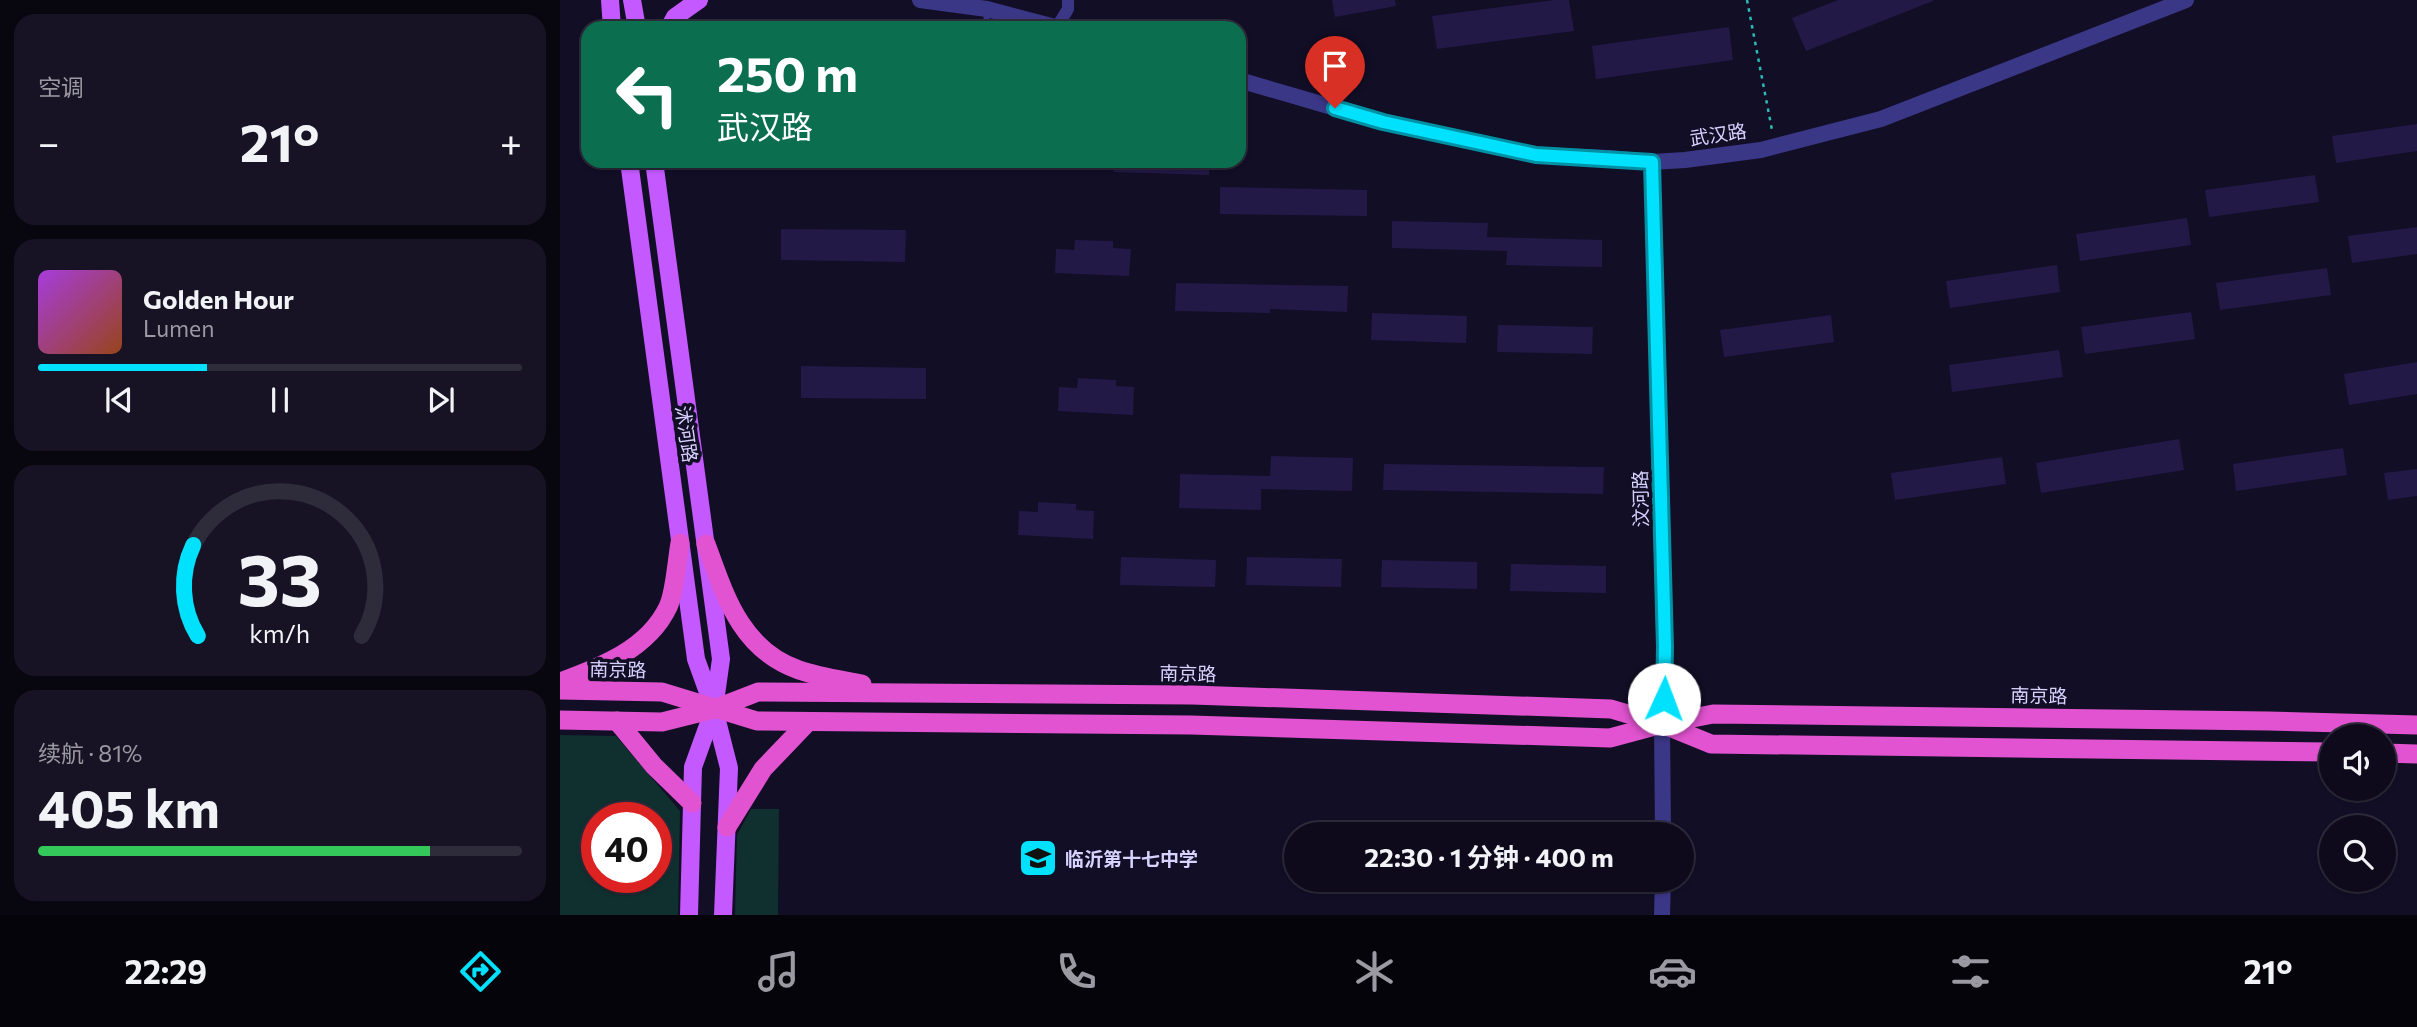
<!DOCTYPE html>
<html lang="zh">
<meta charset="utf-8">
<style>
:root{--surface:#0e0a1c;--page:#171325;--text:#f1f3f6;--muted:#9b9aa3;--line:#2e2b3b;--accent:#00e1fd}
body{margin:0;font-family:Commissioner,"Noto Sans SC",sans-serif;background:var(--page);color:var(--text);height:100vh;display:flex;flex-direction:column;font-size:26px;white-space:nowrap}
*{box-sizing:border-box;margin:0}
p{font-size:23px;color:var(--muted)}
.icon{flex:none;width:38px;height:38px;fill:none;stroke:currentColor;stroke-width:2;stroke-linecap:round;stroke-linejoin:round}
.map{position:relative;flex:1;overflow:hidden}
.details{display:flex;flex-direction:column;gap:14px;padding:14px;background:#08060f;width:560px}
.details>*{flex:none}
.hud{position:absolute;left:21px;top:21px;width:665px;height:147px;border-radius:21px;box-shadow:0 2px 5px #0004,0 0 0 2px var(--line);background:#0b6e4f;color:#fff;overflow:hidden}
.buttons{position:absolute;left:1759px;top:724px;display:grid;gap:14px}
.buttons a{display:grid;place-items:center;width:77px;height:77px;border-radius:50%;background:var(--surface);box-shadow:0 2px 5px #0004,0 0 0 2px var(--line);font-size:35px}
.speed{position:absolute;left:21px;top:802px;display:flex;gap:14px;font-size:35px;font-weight:700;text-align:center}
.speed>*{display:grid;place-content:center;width:91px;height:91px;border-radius:50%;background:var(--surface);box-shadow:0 2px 5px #0004,0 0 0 2px var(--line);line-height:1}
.speed .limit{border:10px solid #d22;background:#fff;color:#111}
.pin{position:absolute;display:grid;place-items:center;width:60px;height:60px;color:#fff;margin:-72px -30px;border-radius:50% 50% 50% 0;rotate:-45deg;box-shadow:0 0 7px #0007}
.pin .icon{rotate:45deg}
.me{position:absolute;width:77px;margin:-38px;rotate:2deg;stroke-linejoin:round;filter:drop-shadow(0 0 5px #0008)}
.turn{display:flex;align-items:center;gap:24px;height:147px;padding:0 21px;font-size:32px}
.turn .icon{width:91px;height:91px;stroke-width:2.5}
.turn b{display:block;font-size:49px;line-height:60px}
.big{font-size:52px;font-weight:700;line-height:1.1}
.details .card{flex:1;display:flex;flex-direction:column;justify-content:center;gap:10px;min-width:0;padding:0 24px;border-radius:21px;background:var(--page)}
.details .dial{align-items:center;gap:0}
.dial svg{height:182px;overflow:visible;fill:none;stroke:var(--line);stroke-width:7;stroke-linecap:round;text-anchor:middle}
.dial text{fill:var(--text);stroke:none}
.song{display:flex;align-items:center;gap:21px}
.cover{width:84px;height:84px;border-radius:10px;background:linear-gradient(135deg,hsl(280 70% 55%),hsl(20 70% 35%))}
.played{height:7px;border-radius:4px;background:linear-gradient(90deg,var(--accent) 35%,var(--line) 35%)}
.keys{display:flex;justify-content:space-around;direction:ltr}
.heat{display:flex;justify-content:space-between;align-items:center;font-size:38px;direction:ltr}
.charge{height:10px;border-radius:5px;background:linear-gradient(90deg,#34c759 81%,var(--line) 0)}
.trip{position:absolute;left:724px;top:822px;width:410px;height:70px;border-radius:35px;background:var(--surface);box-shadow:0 2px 5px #0004,0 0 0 2px var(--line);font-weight:700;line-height:70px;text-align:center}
.dock{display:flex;height:112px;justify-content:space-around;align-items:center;background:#06040b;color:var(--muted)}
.dock .icon{width:49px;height:49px}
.dock .selected{color:var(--accent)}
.dock b{font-size:32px;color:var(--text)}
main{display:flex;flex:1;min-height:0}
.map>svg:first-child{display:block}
.green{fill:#10302f;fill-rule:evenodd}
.building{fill:#231947}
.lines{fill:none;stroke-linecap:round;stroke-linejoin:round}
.path{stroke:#2abcb5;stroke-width:2.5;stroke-dasharray:3.5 5;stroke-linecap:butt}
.service{stroke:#3b3787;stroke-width:6}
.minor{stroke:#3b3787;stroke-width:12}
.tertiary{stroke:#3b3787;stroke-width:16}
.primary{stroke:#c359ff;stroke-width:18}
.trunk{stroke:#e153d0;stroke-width:19}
.route-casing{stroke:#0092a4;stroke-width:18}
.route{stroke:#00e1fd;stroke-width:12}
.labels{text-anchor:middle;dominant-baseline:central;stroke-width:7;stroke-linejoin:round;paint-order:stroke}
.street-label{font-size:19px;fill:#d8d2ff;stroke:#120e26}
.poi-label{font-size:19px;font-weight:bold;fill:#d8d2ff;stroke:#120e26;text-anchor:start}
</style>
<main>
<section class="details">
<div class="card"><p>空调</p>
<div class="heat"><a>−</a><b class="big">21°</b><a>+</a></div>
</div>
<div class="card">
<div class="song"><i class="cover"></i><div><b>Golden Hour</b><p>Lumen</p></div></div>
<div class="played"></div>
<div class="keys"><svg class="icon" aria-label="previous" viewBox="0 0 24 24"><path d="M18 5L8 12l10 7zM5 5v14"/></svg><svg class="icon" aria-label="pause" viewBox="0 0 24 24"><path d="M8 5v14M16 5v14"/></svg><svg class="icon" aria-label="next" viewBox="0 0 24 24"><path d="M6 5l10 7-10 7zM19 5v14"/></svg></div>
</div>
<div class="card dial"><svg viewBox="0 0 100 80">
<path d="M14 69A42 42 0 1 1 86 69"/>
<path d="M14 69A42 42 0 0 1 12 29" stroke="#00e1fd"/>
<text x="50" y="56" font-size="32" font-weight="700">33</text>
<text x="50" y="72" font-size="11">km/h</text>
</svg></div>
<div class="card"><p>续航 · 81%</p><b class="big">405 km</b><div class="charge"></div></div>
</section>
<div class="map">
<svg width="1857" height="915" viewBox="0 0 1857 915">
<rect width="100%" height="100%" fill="#120e26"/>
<g class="green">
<path d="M 0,735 L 56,736 L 120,811 L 118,915 L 0,915 ZM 37,817 L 96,817 L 96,877 L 37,877 Z"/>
<path d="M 191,809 L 219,809 L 218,915 L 175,915 L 177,835 Z"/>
</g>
<g class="building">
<path d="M 772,0 L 835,0 L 836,6 L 775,17 Z"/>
<path d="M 994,0 L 1009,0 L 1014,31 L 877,49 L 872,16 Z"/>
<path d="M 1278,0 L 1373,0 L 1373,1 L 1246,51 L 1232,18 Z"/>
<path d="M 1169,27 L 1173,60 L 1036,79 L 1032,46 Z"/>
<path d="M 1857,124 L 1857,151 L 1776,163 L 1772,136 Z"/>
<path d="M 554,161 L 649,161 L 649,175 L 554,172 Z"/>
<path d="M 1755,175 L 1759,202 L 1649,217 L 1645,190 Z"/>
<path d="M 660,187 L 807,190 L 807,216 L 660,214 Z"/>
<path d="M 1627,218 L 1631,245 L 1520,261 L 1516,234 Z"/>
<path d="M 832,221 L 928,223 L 927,237 L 1042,240 L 1042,267 L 946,265 L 947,251 L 832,248 Z"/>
<path d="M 1857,227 L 1857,254 L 1792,263 L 1788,236 Z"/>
<path d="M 221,229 L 346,230 L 345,262 L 221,260 Z"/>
<path d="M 515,240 L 553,241 L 553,248 L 571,249 L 569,276 L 495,273 L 496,249 L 514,250 Z"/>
<path d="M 1497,265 L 1500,292 L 1390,308 L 1386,281 Z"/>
<path d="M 1767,268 L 1771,295 L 1660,310 L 1656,283 Z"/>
<path d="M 616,283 L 788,286 L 787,312 L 710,309 L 710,313 L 615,311 Z"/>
<path d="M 1631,312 L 1635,339 L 1525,354 L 1521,327 Z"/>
<path d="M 812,313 L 907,316 L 906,343 L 811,340 Z"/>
<path d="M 1271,315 L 1274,342 L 1164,357 L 1160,330 Z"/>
<path d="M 938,325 L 1033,327 L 1032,354 L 937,352 Z"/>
<path d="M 1499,350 L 1503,377 L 1392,392 L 1389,365 Z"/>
<path d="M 1857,362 L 1857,394 L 1789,405 L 1784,374 Z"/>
<path d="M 241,366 L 366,368 L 366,399 L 241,398 Z"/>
<path d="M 518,378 L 556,380 L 556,386 L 574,387 L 573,415 L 498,411 L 499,387 L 517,388 Z"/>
<path d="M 1619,439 L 1624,470 L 1481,493 L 1476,463 Z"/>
<path d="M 1783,448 L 1787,475 L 1676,491 L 1673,464 Z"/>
<path d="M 711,456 L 793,458 L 792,491 L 701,489 L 701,510 L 619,508 L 620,474 L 710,476 Z"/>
<path d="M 1442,457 L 1446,484 L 1335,500 L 1331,473 Z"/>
<path d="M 824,464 L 1044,467 L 1043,494 L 823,490 Z"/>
<path d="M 1857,469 L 1857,496 L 1828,500 L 1824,473 Z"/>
<path d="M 478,502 L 516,504 L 516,510 L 534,511 L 533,539 L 458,535 L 459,511 L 478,512 Z"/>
<path d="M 561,557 L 656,560 L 655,587 L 560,585 Z"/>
<path d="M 687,557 L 782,559 L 781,587 L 686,585 Z"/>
<path d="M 822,560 L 917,562 L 917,589 L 821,587 Z"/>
<path d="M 951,564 L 1046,566 L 1046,593 L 950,591 Z"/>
</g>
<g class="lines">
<path class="path" d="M 1187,0 L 1212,130"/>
<path class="service" d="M 426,28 L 427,9"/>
<path class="minor" d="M 497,27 L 508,9 L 508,0"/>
<g class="tertiary">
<path d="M 360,0 L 427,9 L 499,28"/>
<path d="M 679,80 L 823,122 L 976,155 L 1049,158 L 1092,162 L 1125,160 L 1201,150 L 1321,119 L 1626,0"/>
<path d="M 1092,162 L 1105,674 L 1102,724 L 1103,835"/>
<path d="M 1102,915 L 1103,880"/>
</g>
<g class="primary">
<path d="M 50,0 L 52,28"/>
<path d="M 72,0 L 77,28"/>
<path d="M 109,28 L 115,17 L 139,0"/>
<path d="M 69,161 L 136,659 L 154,709 L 169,768 L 163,915"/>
<path d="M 94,161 L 161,659 L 154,709 L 133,767 L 129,915"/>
</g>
<g class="trunk">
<path d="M 146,544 C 165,596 181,650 239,670 C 259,677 282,680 302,684"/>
<path d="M 0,682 C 41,667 88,649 108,607 C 115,593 117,559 120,543"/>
<path d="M 0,690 L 102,692 L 197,721 L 631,725 L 1050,738 L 1102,724 L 1153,714 L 1708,721 L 1857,725"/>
<path d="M 0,720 L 102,722 L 154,709 L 198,692 L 632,695 L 1051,709 L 1102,724 L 1151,744 L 1771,752"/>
<path d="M 57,721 L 94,766 L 132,803"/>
<path d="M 1824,753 L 1857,754"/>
<path d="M 167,827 L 203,769 L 248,722"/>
</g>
</g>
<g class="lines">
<defs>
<path id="route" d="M 775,108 L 823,122 L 976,155 L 1092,162 L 1105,647 L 1104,699"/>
</defs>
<use href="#route" class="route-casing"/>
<use href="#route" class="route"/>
</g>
<defs>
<symbol id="school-square" viewBox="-11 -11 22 22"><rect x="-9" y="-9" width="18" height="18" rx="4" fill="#00e1fd" stroke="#120e26"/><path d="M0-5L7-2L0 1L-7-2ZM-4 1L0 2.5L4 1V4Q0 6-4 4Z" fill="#111"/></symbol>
</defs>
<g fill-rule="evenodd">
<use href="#school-square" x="456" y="836" width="44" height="44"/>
</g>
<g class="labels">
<g class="street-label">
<text transform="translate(1158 134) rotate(-8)">武汉路</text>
<text transform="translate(127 434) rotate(82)">沭河路</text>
<text transform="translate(1080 499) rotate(-91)">汶河路</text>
<text transform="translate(58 669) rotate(1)">南京路</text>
<text transform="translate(628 673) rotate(1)">南京路</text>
<text transform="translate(1479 695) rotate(1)">南京路</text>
</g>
<g class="poi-label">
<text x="505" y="858">临沂第十七中学</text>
</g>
</g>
</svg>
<div class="buttons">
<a><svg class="icon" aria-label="sound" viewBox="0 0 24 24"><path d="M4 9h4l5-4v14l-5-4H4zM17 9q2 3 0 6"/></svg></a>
<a><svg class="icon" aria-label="search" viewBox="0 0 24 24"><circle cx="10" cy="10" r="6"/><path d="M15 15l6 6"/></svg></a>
</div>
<div class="speed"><div class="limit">40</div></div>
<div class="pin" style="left:775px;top:108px;background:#d93025"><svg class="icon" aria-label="arrive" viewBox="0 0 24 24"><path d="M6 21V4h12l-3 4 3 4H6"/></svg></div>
<svg class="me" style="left:1104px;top:699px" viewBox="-20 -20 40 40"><circle r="19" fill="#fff"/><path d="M0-13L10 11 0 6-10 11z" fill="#00e1fd"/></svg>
<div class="trip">22:30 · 1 分钟 · 400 m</div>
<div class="hud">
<div class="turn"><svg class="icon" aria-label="left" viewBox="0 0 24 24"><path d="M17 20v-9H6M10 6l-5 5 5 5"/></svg><div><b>250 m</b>武汉路</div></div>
</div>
</div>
</main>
<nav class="dock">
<b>22:29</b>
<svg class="icon selected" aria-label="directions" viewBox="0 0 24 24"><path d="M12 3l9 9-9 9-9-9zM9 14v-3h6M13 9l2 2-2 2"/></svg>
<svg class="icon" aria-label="music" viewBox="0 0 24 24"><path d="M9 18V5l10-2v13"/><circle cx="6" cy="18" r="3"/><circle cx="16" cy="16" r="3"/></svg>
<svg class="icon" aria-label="phone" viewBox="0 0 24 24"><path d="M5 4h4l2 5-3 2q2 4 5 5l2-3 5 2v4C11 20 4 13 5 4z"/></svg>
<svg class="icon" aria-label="climate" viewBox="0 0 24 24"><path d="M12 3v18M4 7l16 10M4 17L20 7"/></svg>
<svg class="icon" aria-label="car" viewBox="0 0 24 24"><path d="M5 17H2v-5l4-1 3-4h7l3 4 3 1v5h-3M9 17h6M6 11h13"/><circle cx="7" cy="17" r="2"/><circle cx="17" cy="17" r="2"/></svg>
<svg class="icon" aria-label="filters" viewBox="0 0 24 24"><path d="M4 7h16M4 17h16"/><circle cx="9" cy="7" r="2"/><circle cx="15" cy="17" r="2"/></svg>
<b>21°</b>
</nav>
